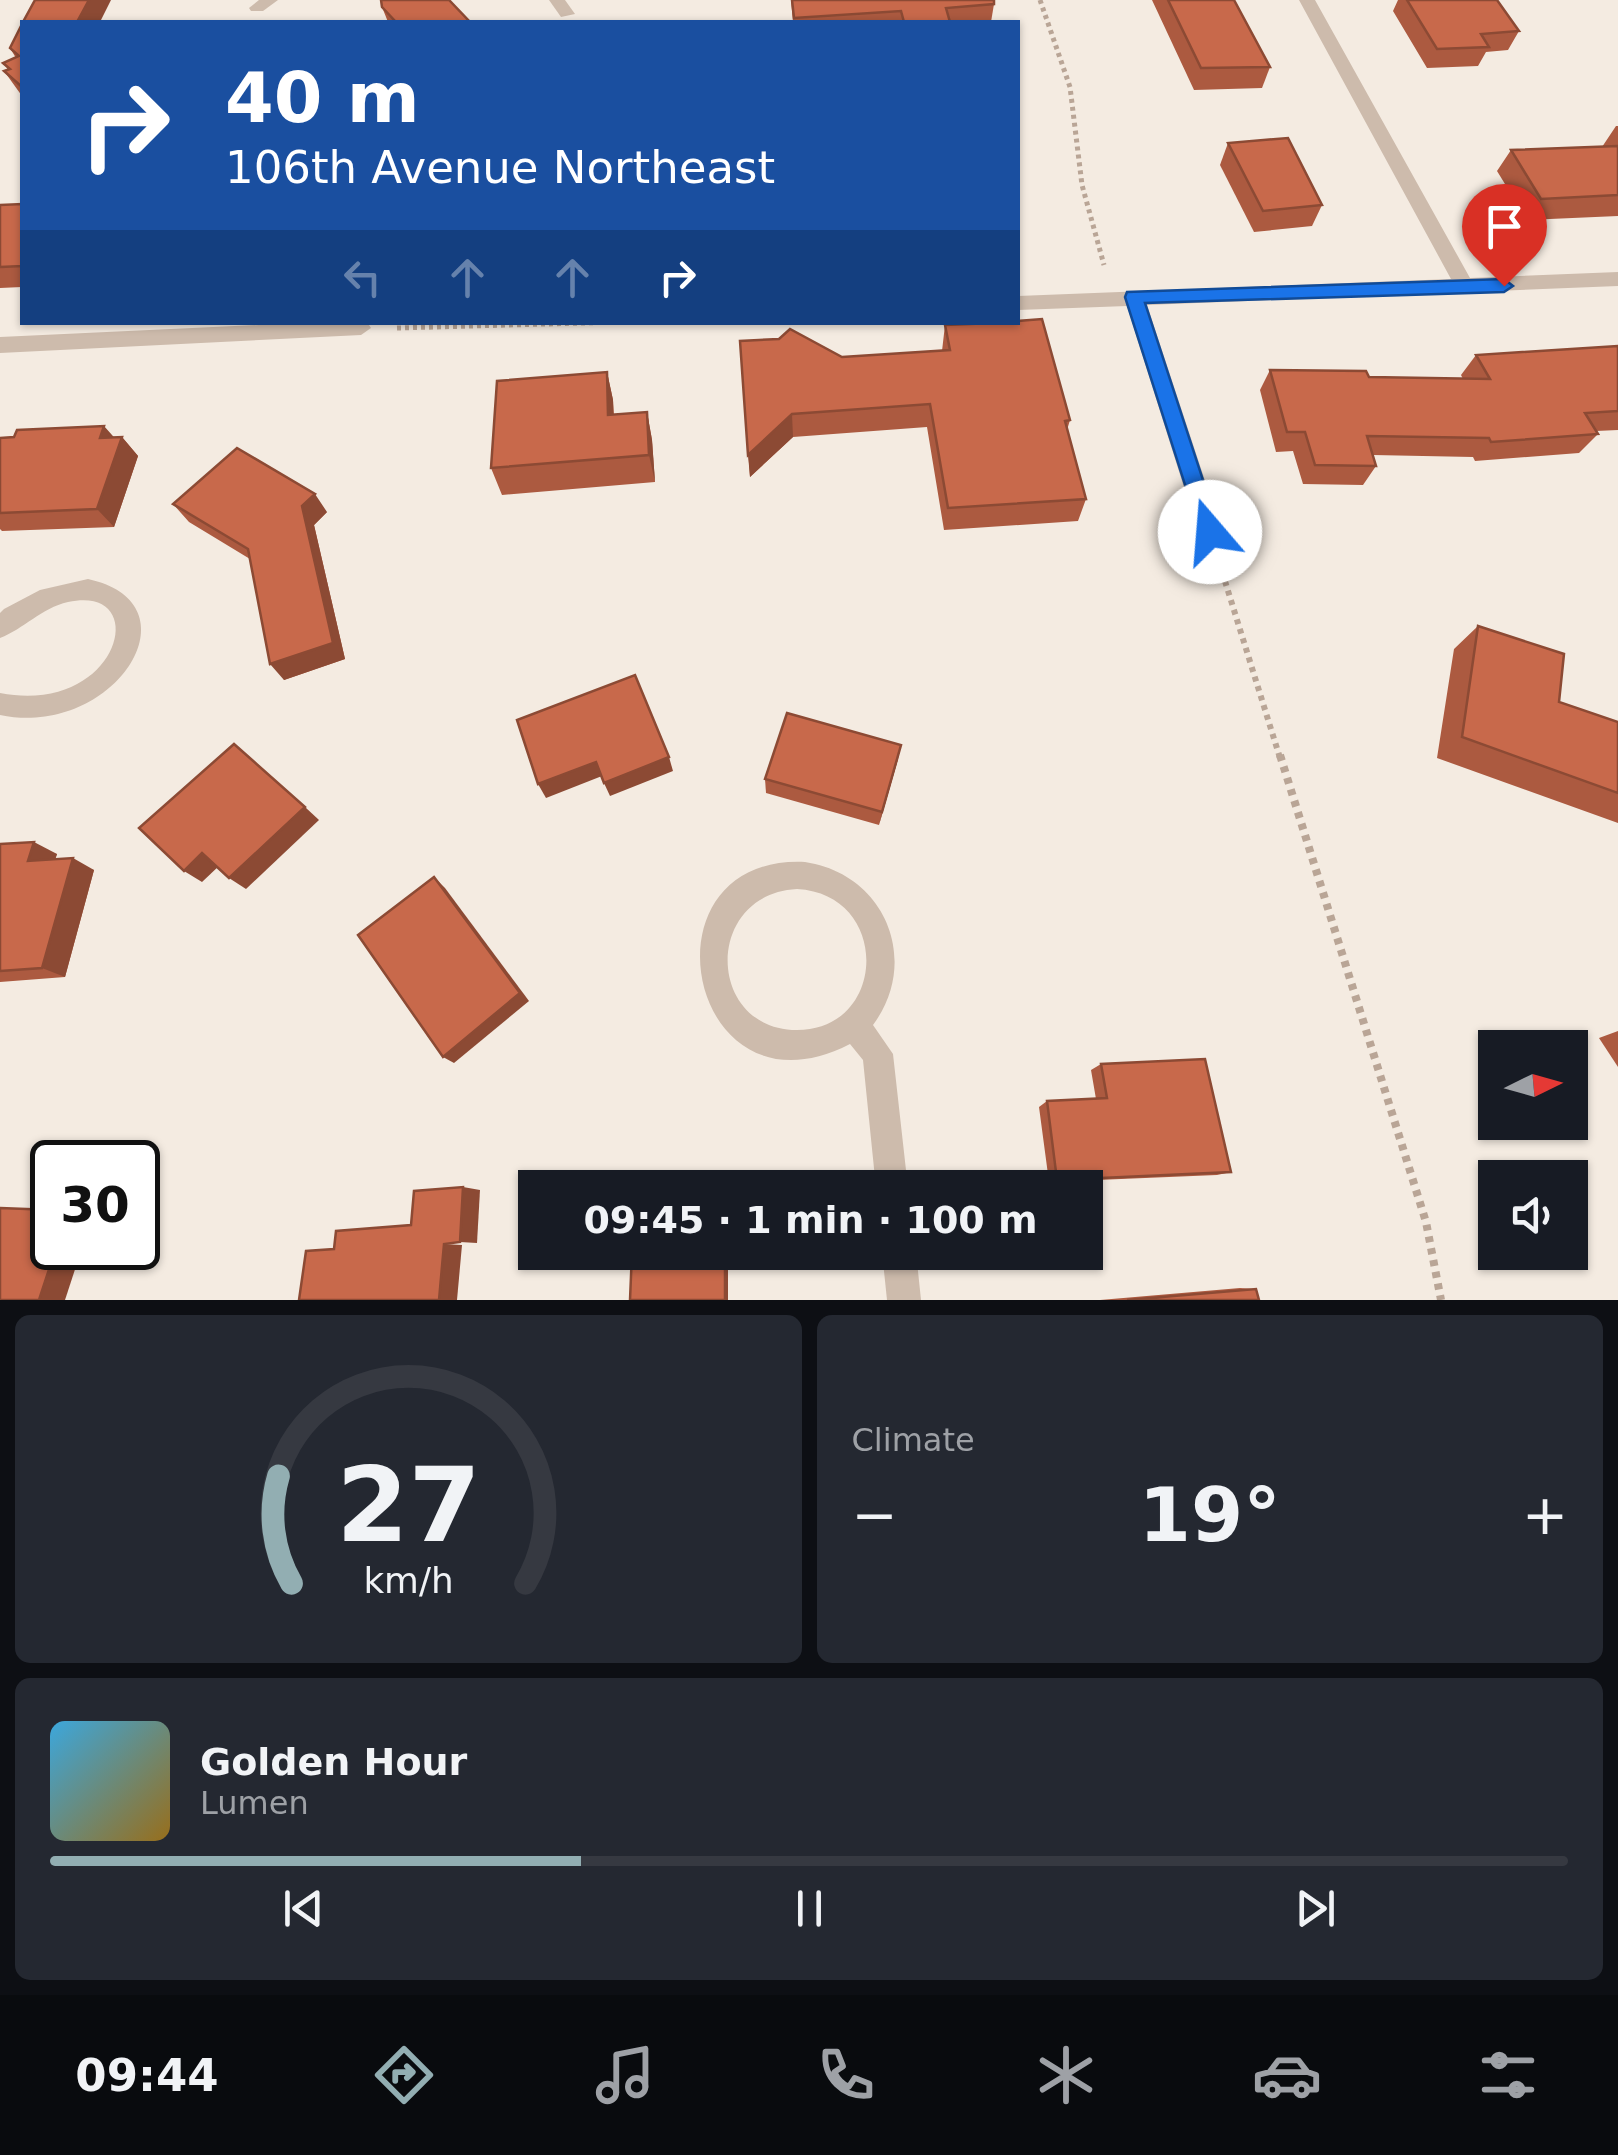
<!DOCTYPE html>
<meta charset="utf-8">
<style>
:root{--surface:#171b24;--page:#242831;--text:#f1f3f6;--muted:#9ea1a6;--line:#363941;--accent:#92aeb2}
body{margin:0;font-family:"DejaVu Sans",sans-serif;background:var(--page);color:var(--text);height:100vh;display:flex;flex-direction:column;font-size:38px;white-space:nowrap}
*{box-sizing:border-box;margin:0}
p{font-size:32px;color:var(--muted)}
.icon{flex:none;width:55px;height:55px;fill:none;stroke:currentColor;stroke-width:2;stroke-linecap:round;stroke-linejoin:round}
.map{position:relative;height:1300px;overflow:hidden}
.drawer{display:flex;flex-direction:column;gap:15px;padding:15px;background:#0d0f14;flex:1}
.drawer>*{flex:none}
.guide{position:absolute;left:20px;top:20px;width:1000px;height:305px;border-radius:0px;box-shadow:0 2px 8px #0004;background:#1a4fa0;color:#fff;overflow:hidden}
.needle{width:65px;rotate:85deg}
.buttons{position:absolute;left:1478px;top:1030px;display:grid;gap:20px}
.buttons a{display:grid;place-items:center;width:110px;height:110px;border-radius:0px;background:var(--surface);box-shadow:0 2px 8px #0004;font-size:50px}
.speed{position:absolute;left:30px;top:1140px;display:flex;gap:20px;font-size:50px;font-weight:700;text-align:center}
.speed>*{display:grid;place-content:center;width:130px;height:130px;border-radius:50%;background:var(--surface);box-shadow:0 2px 8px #0004;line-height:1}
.speed .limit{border:5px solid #111;border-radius:15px;background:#fff;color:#111}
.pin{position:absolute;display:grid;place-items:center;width:85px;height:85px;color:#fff;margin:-102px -42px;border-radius:50% 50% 50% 0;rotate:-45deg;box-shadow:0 0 10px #0007}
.pin .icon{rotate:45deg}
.me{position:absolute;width:110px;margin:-55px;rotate:342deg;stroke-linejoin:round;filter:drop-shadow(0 0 8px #0008)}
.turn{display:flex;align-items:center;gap:35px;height:210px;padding:0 40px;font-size:45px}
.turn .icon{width:130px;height:130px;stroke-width:2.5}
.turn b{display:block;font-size:70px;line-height:85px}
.lanes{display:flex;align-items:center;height:95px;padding:0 40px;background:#0003;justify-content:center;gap:50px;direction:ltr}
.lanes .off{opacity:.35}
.big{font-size:75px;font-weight:700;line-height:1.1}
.drawer .widget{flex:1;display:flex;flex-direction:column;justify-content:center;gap:15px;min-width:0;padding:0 35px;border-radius:15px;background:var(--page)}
.drawer .dial{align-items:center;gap:0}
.dial svg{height:260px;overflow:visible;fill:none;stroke:var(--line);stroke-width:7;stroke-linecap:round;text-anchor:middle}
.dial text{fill:var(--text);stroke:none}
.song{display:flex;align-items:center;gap:30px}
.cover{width:120px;height:120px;border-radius:15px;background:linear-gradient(135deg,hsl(200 70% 55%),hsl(40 70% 35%))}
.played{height:10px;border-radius:5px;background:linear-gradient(90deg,var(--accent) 35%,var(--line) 35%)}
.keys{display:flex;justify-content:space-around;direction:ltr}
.heat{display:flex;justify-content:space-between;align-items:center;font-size:55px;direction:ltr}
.drawer .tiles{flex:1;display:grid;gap:15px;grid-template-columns:1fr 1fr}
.widget:last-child{grid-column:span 2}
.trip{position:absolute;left:518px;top:1170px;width:585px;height:100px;border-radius:0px;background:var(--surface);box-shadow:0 2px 8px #0004;font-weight:700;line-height:100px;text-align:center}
.dock{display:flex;height:160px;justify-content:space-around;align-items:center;background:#090b0e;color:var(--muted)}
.dock .icon{width:70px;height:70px}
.dock .on{color:var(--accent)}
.dock b{font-size:45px;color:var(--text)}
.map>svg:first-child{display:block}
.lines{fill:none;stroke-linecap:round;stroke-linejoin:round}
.path-far2{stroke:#b9a596;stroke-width:5;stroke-dasharray:4 4;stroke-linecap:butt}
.path-far1{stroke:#b9a596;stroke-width:6;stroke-dasharray:5 5;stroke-linecap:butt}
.path{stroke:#b9a596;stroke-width:8;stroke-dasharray:6 6;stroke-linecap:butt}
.lane{fill:#cdbbac;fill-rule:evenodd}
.street{fill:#cdbbac;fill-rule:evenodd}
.wall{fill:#ac5a40}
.shaded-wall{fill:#8c4a34}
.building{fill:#c8694b;stroke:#8c4a34;stroke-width:2.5}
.route{fill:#1a73e8;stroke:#114b97;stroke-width:2.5}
</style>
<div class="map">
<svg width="1618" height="1300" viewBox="0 0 1618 1300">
<rect width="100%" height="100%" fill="#f4ebe1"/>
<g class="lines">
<g class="path-far2">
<path d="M 1040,0 L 1070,87 L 1082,185 L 1104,265"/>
<path d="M 397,328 L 619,322"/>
</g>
<path class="path-far1" d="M 1219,562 L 1280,758"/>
<path class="path" d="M 1280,755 L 1426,1222 L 1441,1300"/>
<path class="lane" d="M 321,322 L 367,322 L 371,328 L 361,335 L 0,353 L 0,337 Z"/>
<g class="street">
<path d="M 259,0 L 278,0 L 263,11 L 251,11 L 249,8 Z"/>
<path d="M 549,0 L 565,0 L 575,14 L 561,17 Z"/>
<path d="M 1299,0 L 1315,0 L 1470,278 L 1618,272 L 1618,286 L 1147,305 L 1222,532 L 1218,539 L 1202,539 L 1198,532 L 1127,306 L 1018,310 L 1018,296 L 1451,279 Z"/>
<path d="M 88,579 C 202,604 114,739 0,715 L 0,693 C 121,716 153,583 68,602 C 41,608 24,629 0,638 L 0,613 L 4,609 L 40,590 Z"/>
<path d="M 805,862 C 885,874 921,960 873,1025 L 893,1054 L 908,1188 L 876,1188 L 863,1060 L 850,1044 C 687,1128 635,854 805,862 ZM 797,889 C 891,894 888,1030 797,1030 C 706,1030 703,894 797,889 Z"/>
<path d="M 882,1252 L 916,1252 L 921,1300 L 887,1300 Z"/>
</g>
</g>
<g class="wall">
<path d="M 791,0 L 994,0 L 994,4 L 991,22 L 793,22 Z"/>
<path d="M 1152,0 L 1234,0 L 1270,67 L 1262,88 L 1194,90 Z"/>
<path d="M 1398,0 L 1497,0 L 1519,31 L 1508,50 L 1486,52 L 1478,66 L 1427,68 L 1393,11 Z"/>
<path d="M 382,7 L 470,22 L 388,22 Z"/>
<path d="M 22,24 L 22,96 L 4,71 L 8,69 L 3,63 L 16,58 L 10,48 Z"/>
<path d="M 1616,126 L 1618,126 L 1618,216 L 1527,220 L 1497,171 L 1511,150 L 1602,147 Z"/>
<path d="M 1228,143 L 1322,205 L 1312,226 L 1254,232 L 1220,165 Z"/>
<path d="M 22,204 L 22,287 L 0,288 L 0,205 Z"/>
<path d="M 945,325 L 1070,420 L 1067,430 L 1086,499 L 1078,521 L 944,530 L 927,427 L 793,437 L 750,477 L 740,341 L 842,357 L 942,351 Z"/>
<path d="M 1618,346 L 1618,430 L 1596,431 L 1598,434 L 1579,453 L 1475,461 L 1473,457 L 1373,455 L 1376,466 L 1363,485 L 1303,484 L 1293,451 L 1276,452 L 1260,390 L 1270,370 L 1369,377 L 1463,379 L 1461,375 L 1476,355 Z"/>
<path d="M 607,372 L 613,400 L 614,415 L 647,412 L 652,440 L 655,482 L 502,495 L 491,468 Z"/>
<path d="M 122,437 L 138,456 L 114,527 L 2,531 L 0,529 L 0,438 Z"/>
<path d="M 173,504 L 327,512 L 314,525 L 345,659 L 284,680 L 250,559 L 189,522 Z"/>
<path d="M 1478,626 L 1559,702 L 1618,722 L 1618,823 L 1437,758 L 1454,649 Z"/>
<path d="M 898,759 L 879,825 L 766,793 L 765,779 Z"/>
<path d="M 0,844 L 57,854 L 55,859 L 94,870 L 65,977 L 0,982 Z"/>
<path d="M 1618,1031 L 1618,1067 L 1599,1038 Z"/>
<path d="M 1101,1064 L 1231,1172 L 1217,1175 L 1049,1182 L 1039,1107 L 1047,1101 L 1096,1099 L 1091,1070 Z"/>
<path d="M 1240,1288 L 1256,1289 L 1259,1300 L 1100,1300 Z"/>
</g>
<g class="shaded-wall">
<path d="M 89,0 L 111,0 L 100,22 L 77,22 Z"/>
<path d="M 607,372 L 613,400 L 614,443 L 608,415 Z"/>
<path d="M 647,412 L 652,440 L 655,482 L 649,455 Z"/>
<path d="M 792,414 L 793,437 L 750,477 L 748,455 Z"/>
<path d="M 104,426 L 120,444 L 122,437 L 138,456 L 114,527 L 97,509 L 100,438 Z"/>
<path d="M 315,494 L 327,512 L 314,525 L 345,659 L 284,680 L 270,664 L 302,506 Z"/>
<path d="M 901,745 L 898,759 L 879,825 L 882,812 Z"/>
<path d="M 669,757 L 673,771 L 610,796 L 604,783 Z"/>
<path d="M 596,762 L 602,776 L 546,798 L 538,784 Z"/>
<path d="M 305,807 L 319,820 L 246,889 L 229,878 Z"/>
<path d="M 34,842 L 57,854 L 51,873 L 28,861 Z"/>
<path d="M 202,853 L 220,865 L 202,882 L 184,871 Z"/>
<path d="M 73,858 L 94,870 L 65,977 L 42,968 Z"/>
<path d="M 434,877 L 445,888 L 529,1001 L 454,1063 L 443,1057 Z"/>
<path d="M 463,1187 L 480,1190 L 477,1243 L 460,1242 Z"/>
<path d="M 444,1244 L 462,1245 L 457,1300 L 439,1300 Z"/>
<path d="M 56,1248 L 82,1248 L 65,1300 L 39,1300 Z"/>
<rect x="725" y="1252" width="3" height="48"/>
</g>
<g class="building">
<path d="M 35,0 L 89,0 L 77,22 L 23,22 Z"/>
<path d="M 381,0 L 449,0 L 470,22 L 396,22 L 382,7 Z"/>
<path d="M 792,0 L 994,0 L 994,4 L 946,8 L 950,22 L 904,22 L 901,11 L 794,18 Z"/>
<path d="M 1168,0 L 1234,0 L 1270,67 L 1201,68 Z"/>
<path d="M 1407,0 L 1497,0 L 1519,31 L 1481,34 L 1489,47 L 1437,49 Z"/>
<path d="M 22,24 L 22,87 L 4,71 L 10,69 L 3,63 L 19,56 L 10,48 Z"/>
<path d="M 1288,138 L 1322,205 L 1263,211 L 1228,143 Z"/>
<path d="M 1618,146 L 1618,195 L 1541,199 L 1511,150 Z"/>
<path d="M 22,204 L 22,266 L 0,267 L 0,205 Z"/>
<path d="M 1042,319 L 1070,420 L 1065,421 L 1086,499 L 948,508 L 930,404 L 792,414 L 748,455 L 740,341 L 779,339 L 790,329 L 842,357 L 950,350 L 945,325 L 1018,322 L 1018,321 Z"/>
<path d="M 1618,346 L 1618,411 L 1585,413 L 1598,434 L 1491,442 L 1489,438 L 1367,436 L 1376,466 L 1315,465 L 1305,432 L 1287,432 L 1270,370 L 1366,371 L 1369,377 L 1490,379 L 1476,355 Z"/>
<path d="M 607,372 L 608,415 L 647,412 L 649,455 L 491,468 L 497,381 Z"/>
<path d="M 104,426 L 100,438 L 122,437 L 97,509 L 0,513 L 0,438 L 14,437 L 17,430 Z"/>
<path d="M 237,448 L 315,494 L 302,506 L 333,643 L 270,664 L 248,549 L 173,504 Z"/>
<path d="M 1478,626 L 1564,654 L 1559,702 L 1618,722 L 1618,793 L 1462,737 Z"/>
<path d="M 635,675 L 669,757 L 604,783 L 596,762 L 538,784 L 517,720 Z"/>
<path d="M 787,713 L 901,745 L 882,812 L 765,779 Z"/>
<path d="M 234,744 L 305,807 L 229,878 L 202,853 L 184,871 L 139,828 Z"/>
<path d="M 34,842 L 28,861 L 73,858 L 42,968 L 0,971 L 0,844 Z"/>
<path d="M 434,877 L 520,993 L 443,1057 L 358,935 Z"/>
<path d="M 1205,1059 L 1231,1172 L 1057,1180 L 1047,1101 L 1107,1098 L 1101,1064 Z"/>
<path d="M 463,1187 L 460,1242 L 444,1244 L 439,1300 L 299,1300 L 306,1251 L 334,1249 L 336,1231 L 411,1225 L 414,1191 Z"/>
<path d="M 0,1208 L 52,1210 L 52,1248 L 56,1248 L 39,1300 L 0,1300 Z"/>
<path d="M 632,1252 L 725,1252 L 725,1300 L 630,1300 Z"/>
<path d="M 1256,1289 L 1259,1300 L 1127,1300 Z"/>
</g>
<path class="route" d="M 1504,279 L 1513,286 L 1504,292 L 1145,303 L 1220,532 L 1217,538 L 1202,538 L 1125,297 L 1127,292 Z"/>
</svg>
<div class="buttons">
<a><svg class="needle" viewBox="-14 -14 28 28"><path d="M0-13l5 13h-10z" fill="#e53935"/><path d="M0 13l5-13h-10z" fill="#9ea1a6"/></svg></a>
<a><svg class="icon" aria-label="sound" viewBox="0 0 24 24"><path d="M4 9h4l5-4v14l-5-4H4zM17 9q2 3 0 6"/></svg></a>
</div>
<div class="speed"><div class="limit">30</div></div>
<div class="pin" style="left:1504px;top:286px;background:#d93025"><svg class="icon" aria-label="arrive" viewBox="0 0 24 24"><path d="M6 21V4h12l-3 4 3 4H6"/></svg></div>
<svg class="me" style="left:1210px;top:532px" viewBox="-20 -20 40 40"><circle r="19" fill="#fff"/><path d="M0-13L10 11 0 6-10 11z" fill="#1a73e8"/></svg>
<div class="trip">09:45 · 1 min · 100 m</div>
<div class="guide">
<div class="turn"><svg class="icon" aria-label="right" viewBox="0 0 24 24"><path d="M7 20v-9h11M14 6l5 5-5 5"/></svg><div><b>40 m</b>106th Avenue Northeast</div></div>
<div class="lanes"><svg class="icon off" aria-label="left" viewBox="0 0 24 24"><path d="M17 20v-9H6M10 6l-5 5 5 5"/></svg><svg class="icon off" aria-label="ahead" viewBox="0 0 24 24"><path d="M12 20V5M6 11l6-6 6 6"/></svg><svg class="icon off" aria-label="ahead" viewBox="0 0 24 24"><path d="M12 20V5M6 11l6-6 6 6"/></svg><svg class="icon" aria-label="right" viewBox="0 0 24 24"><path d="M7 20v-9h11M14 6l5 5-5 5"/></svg></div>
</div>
</div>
<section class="drawer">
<div class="tiles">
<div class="widget dial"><svg viewBox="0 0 100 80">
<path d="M14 69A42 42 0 1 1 86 69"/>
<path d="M14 69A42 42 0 0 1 10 36" stroke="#92aeb2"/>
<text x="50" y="56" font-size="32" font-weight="700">27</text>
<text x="50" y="72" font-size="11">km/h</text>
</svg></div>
<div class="widget"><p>Climate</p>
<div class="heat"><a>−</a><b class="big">19°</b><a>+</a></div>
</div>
<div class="widget">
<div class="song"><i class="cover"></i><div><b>Golden Hour</b><p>Lumen</p></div></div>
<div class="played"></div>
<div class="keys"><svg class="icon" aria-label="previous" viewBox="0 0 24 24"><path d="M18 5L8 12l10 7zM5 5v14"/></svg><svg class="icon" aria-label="pause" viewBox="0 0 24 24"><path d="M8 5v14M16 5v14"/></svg><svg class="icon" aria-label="next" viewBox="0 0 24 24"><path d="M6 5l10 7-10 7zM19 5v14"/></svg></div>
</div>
</div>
</section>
<nav class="dock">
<b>09:44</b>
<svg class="icon on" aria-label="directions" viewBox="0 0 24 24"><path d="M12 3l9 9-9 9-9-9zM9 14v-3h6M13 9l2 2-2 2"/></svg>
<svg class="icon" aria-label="music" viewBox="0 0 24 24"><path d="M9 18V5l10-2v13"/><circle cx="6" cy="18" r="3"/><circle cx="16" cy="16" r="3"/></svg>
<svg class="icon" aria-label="phone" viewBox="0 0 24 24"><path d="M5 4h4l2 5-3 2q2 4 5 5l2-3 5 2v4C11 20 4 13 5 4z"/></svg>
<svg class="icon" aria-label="climate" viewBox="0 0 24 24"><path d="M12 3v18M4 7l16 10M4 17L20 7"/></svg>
<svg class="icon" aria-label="car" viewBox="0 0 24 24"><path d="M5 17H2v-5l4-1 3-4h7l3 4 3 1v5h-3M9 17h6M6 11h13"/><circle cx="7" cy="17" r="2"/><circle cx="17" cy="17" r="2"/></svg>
<svg class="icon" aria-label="filters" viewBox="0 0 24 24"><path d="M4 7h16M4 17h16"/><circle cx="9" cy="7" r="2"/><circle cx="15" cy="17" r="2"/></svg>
</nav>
